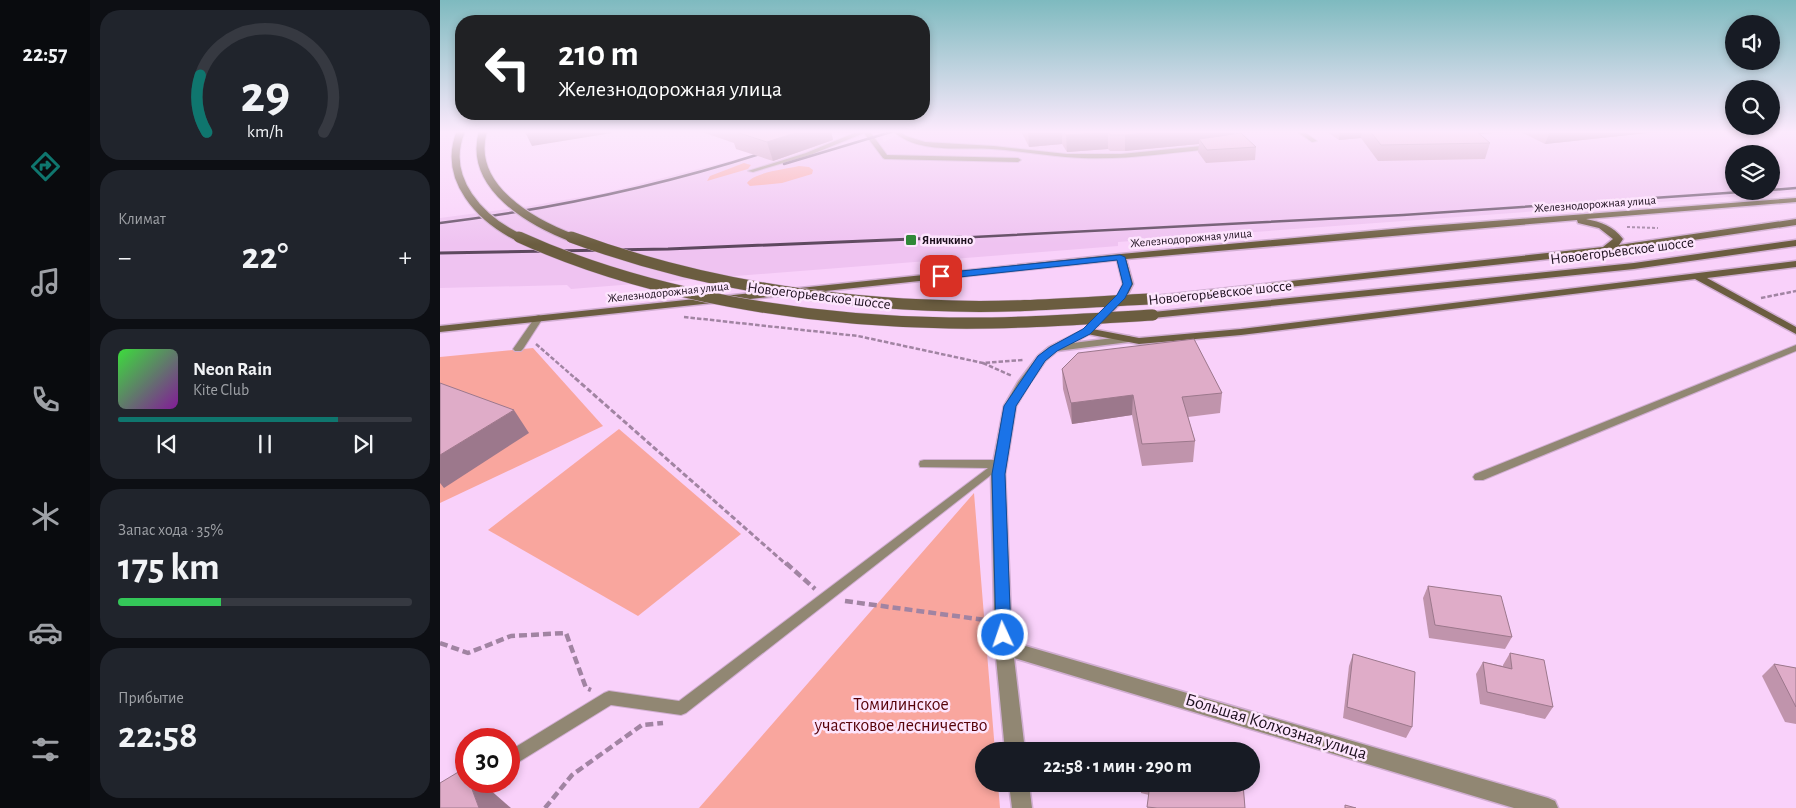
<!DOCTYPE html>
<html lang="ru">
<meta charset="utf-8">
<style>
:root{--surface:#171b24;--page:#20242c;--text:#f1f3f6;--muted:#9ea1a6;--line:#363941;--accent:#0f766e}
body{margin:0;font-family:"Alegreya Sans",sans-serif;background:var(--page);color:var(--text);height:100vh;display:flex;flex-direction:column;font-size:19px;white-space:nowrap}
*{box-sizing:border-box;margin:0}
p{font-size:16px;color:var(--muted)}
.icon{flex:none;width:28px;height:28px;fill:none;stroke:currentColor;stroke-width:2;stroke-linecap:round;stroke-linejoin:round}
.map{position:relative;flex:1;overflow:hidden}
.details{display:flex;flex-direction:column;gap:10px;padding:10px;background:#0d0f14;width:350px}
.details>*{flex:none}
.top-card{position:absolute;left:15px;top:15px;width:475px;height:105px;border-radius:20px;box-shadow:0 2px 8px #0003;background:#202124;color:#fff;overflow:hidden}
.buttons{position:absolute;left:1285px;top:15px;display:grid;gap:10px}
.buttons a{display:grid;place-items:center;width:55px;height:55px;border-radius:50%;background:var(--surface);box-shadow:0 2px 8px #0003;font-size:25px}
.speed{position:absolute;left:15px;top:728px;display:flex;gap:10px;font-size:25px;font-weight:700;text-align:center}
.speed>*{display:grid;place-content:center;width:65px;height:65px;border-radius:50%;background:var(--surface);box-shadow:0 2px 8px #0003;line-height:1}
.speed .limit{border:8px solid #d22;background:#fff;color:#111}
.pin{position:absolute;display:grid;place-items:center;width:42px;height:42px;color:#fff;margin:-21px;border-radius:10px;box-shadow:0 2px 8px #0006}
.me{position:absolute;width:55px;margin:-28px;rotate:357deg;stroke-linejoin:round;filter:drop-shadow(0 0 4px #0008)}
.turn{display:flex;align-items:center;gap:18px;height:105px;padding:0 20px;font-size:22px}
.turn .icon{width:65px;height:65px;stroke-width:2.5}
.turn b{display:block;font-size:35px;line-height:42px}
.big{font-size:38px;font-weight:700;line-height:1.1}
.details .widget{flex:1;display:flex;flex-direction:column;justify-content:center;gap:8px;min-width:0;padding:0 18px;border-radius:20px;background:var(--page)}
.details .dial{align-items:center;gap:0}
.dial svg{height:130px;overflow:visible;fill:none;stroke:var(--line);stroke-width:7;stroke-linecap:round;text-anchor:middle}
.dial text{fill:var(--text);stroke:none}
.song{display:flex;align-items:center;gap:15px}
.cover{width:60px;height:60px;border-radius:8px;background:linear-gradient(135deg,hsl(120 70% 55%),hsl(290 70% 35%))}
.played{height:5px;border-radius:2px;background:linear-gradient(90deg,var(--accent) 75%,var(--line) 75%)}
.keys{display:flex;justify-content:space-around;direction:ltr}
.heat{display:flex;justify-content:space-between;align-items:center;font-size:28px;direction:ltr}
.charge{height:8px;border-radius:4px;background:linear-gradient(90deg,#34c759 35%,var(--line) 0)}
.trip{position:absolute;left:535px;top:742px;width:285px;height:50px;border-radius:25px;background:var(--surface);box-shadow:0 2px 8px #0003;font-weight:700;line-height:50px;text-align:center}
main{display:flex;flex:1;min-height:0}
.dock{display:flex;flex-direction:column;width:90px;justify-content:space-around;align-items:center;background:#090b0e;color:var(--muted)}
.dock .icon{width:35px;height:35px}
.dock .on{color:var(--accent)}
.dock b{font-size:22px;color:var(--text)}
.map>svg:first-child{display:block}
.built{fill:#efc3f1;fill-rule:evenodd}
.green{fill:#f9a69e}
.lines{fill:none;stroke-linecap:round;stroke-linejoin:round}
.lane-casing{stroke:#d1aed2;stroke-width:2}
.street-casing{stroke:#d1aed2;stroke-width:3}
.secondary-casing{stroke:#d1aed2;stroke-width:3}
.path-far3{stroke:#a184a2;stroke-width:2;stroke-dasharray:3 2;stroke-linecap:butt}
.path-far2{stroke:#a184a2;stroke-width:2.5;stroke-dasharray:4.5 2;stroke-linecap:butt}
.path-far1{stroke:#a184a2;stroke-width:3;stroke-dasharray:5.5 2.5;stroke-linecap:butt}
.path{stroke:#a184a2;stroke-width:4.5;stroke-dasharray:8 4;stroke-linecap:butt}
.lane{fill:#918773;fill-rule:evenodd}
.street{fill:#918773;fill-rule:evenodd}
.secondary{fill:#6b5d40;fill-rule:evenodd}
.rail-far1{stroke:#5d485e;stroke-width:2.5}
.rail{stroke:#5d485e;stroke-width:3}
.secondary-bridge-far1-casing{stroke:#d1aed2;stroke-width:10;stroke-linecap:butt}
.secondary-bridge-casing{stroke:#d1aed2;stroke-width:12;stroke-linecap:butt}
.secondary-bridge-far1{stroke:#6b5d40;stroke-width:8}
.secondary-bridge{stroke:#6b5d40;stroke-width:11}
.wall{fill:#c094ac}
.shaded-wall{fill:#9c788c}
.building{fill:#dfacc8;stroke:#9c788c}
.route{fill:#1a73e8;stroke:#114b97}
.poi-dot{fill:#308838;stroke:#fde5fd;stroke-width:2}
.labels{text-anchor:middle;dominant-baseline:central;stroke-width:5;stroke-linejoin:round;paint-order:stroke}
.far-street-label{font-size:12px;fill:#1c0f1d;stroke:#fde5fd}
.far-poi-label{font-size:12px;font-weight:bold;fill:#1c0f1d;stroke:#fde5fd;text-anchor:start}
.street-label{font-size:15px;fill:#1c0f1d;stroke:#fde5fd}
.near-park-label{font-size:18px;fill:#570209;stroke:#fde5fd}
.near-street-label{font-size:18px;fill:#1c0f1d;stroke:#fde5fd}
</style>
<main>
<nav class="dock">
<b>22:57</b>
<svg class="icon on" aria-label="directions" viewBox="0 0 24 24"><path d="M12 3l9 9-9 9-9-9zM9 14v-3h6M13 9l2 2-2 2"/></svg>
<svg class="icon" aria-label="music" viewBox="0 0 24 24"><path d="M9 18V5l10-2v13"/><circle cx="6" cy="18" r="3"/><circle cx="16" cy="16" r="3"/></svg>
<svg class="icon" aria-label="phone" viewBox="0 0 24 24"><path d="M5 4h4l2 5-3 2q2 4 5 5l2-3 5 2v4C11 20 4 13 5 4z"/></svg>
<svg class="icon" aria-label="climate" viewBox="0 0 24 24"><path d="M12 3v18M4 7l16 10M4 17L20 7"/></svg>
<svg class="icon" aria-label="car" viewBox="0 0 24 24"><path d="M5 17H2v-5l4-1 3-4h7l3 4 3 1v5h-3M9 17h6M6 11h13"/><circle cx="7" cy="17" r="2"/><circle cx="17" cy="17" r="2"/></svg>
<svg class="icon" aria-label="filters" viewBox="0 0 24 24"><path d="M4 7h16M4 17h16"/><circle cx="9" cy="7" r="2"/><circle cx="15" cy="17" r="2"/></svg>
</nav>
<section class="details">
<div class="widget dial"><svg viewBox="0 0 100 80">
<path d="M14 69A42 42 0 1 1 86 69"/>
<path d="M14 69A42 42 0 0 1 10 34" stroke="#0f766e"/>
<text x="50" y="56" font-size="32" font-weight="700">29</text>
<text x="50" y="72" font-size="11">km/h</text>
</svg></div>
<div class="widget"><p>Климат</p>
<div class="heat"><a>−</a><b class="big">22°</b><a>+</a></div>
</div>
<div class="widget">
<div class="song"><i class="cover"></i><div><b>Neon Rain</b><p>Kite Club</p></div></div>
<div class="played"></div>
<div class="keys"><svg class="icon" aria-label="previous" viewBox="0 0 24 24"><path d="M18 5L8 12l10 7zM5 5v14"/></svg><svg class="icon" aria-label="pause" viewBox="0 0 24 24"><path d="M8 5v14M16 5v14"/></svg><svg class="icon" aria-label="next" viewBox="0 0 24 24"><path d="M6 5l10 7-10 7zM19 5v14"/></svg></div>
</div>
<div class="widget"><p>Запас хода · 35%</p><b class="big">175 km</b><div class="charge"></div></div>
<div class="widget"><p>Прибытие</p><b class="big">22:58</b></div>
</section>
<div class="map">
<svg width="1356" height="808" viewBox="0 0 1356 808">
<rect width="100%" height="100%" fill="#f9d1fa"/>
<path class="built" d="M 390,131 L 440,131 L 444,142 L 464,131 L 1356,131 L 1356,192 L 678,242 L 678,246 L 131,289 L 127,285 L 0,288 L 0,218 L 90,206 L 164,193 L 305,157 ZM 1294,154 L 1331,154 L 1331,191 L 1294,191 Z"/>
<g class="green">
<path d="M 304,163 L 311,165 L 308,169 L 267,181 L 270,176 Z"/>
<path d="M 359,166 L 369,167 L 373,170 L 372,174 L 342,183 L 310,186 L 307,183 C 314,172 347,169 359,166 Z"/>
<path d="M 93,348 L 163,426 L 0,503 L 0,357 Z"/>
<path d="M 179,429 L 301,534 L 198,616 L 48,530 Z"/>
<path d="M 534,493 L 555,751 L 544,751 L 544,784 L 558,784 L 560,808 L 259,808 Z"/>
</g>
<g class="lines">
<defs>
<g id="lane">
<path d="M 419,131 L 428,131 L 431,133 L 447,155 L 578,158 L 581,160 L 578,162 L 445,159 L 443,158 L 424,133 L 370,155 L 313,172 L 308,171 L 366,153 Z"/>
<path d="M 453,131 L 459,131 L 466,136 L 485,142 L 554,146 L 627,154 L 681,154 L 771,145 L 774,147 L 771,149 C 728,153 685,160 642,158 C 612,157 582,151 552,149 C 521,147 477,154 453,131 Z"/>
<path d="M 856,131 L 863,131 L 877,141 L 872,142 Z"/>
<path d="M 99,315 L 103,318 L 83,349 L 81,351 L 75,351 L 73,349 L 96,316 Z"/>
<path d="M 1356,345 L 1356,351 L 1043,480 L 1035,480 L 1033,477 L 1035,474 Z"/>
<path d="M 484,460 L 560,460 L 564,461 L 565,464 L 246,713 L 241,715 L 171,705 L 69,768 L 69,751 L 164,693 L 169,691 L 239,701 L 548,468 L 480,467 L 479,464 L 480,461 Z"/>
</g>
<g id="street">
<path d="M 647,328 L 653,331 L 651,333 L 633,343 L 689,336 L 695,339 L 689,342 L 617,351 L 606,360 L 590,383 L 576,406 L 565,474 L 572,642 L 1108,798 L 1115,801 L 1118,808 L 1074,808 L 574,658 L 585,751 L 565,751 L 555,647 L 551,474 L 564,406 L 578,382 L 598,356 L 609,347 Z"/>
<path d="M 569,784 L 589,784 L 592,808 L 572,808 Z"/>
</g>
<g id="secondary">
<path d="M 1356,198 L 1356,202 L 1146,219 C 1161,222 1173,226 1183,239 L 1179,245 L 1356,219 L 1356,225 L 1165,253 L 709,302 L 705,301 L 705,297 L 1163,247 L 1173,239 L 1159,228 L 1138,223 L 1137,220 L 686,259 L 693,284 L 686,298 L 658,326 L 654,327 L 649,324 L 678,295 L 683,284 L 677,260 L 0,332 L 0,326 L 681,254 L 974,227 Z"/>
<path d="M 1356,240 L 1356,246 L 1194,269 L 713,318 L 708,315 L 713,312 L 1194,263 Z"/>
<path d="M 1356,261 L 1356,267 L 1267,278 L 1356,327 L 1356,334 L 1255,279 L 801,335 L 699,344 L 647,334 L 641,331 L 647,328 L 699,338 L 801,329 Z"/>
</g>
</defs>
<use href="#lane" class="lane-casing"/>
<use href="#street" class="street-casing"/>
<use href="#secondary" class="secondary-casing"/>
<path class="path-far3" d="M 1187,227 L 1218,228"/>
<g class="path-far2">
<path d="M 1321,298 L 1356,291"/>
<path d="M 244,317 L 418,336 L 543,363 L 583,360"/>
<path d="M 96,344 L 136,379"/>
<path d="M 543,363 L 572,376"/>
</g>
<path class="path-far1" d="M 135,378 L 347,565"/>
<g class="path">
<path d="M 346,563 L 375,589"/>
<path d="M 405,601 L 545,620"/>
<path d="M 0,643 L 28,653 L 71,636 L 126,633 L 146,688 L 151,690"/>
<path d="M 105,808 L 132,775 L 202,725 L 223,723"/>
</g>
<use href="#lane" class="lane"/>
<use href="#street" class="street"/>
<use href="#secondary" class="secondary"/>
<g class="rail-far1">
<path d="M 344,164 L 454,131"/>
<path d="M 1331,190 L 1356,188"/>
<path d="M 0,223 C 113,209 221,186 329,151"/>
<path d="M 495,239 L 963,215 L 1316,191"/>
</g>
<path class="rail" d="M 0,253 L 228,249 L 521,237"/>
<defs>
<g id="secondary-bridge-far1">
<path d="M 21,131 C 1,179 41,220 82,239"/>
<path d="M 43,131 C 27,187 92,223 135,239"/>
</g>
<g id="secondary-bridge">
<path d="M 79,237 C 208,296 368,321 509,323 C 577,324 645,319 713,315"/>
<path d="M 131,237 C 252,282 384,303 513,306 C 578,308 644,302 709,299"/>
</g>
</defs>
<use href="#secondary-bridge-far1" class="secondary-bridge-far1-casing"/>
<use href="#secondary-bridge" class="secondary-bridge-casing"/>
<use href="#secondary-bridge-far1" class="secondary-bridge-far1"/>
<use href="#secondary-bridge" class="secondary-bridge"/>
</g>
<g class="wall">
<path d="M 259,131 L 391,131 L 393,140 L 333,161 L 296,149 L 294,143 Z"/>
<path d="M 581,131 L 795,131 L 794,134 L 816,147 L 815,160 L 766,163 L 758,152 L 759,144 L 685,151 L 670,151 L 668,149 L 627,152 L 622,144 L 589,147 Z"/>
<path d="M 886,131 L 1075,131 L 1040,134 L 1050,143 L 1045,159 L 938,161 L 921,138 L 899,140 Z"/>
<path d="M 1079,131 L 1226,131 L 1105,144 Z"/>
<path d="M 622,369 L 782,393 L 780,413 L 748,417 L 755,441 L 753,462 L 702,466 L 692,415 L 632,424 L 623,389 Z"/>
<path d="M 988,586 L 1072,637 L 1065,649 L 989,638 L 983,598 Z"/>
<path d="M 1070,653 L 1113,707 L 1105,719 L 1040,704 L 1036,674 L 1043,662 L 1063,666 L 1063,665 Z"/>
<path d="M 913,654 L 972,727 L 966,738 L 903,718 L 909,666 Z"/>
<path d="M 1334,664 L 1356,668 L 1356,724 L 1345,722 L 1322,676 Z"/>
<path d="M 701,784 L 803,784 L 805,808 L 707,808 L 709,795 L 701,793 Z"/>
</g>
<g class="shaded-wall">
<path d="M 109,131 L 172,131 L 172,133 L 92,146 L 86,134 Z"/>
<path d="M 361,131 L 391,131 L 393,140 L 333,161 L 327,142 Z"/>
<path d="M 588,131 L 622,131 L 622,144 L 589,147 Z"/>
<path d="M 723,131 L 795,131 L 794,140 L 759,139 L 759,144 L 685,151 L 685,135 Z"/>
<path d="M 900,131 L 922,131 L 921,138 L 899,140 Z"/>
<path d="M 1022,131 L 1075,131 L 1020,136 Z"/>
<path d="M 1110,131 L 1226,131 L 1105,144 Z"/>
<path d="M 1252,131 L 1269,131 L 1251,133 Z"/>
<path d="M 668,132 L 668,149 L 627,152 L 626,135 Z"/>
<path d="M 693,395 L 692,415 L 632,424 L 631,403 Z"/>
<path d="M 74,410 L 89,433 L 4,488 L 0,483 L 0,455 Z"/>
<path d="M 29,781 L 40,781 L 71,808 L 39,808 Z"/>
</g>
<g class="building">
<path d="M 86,131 L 109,131 L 86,134 Z"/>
<path d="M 293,131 L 361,131 L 327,142 Z"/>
<path d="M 623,131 L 723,131 L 685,135 L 670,135 L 668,132 L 626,135 Z"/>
<path d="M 930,131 L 1036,131 L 1050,143 L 941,145 Z"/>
<path d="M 801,133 L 816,147 L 767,150 L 759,139 Z"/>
<path d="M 754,339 L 782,393 L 742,397 L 755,441 L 702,444 L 693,395 L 631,403 L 622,369 L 638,353 Z"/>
<path d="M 0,383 L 74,410 L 0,455 Z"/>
<path d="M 988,586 L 1061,596 L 1072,637 L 995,625 Z"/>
<path d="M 1070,653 L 1104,660 L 1113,707 L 1047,692 L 1043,662 L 1072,669 Z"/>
<path d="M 913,654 L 975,672 L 972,727 L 907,707 Z"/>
<path d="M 1334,664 L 1356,668 L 1356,707 Z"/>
<path d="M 25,768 L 26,772 L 26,781 L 29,781 L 39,808 L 0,808 L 0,783 Z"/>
<path d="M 710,784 L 803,784 L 805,808 L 717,808 L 707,807 Z"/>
<path d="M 905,805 L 916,808 L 905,808 Z"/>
</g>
<linearGradient id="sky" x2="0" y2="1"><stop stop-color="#7ebabf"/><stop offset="0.54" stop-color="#fceafd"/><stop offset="1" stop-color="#fceafd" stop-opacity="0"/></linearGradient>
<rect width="1356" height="244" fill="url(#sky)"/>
<path class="route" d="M 680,255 L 685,257 L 692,284 L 685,298 L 650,334 L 617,351 L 605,361 L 576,406 L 565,474 L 571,635 L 569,639 L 563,641 L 558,639 L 556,635 L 552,474 L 564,406 L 598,356 L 610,347 L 643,329 L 677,295 L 683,284 L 677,260 L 501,279 L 497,276 L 501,273 Z"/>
<rect class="poi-dot" x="465" y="234" width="12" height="12" rx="2.5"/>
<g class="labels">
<g class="far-street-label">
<text transform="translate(1155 204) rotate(-4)">Железнодорожная улица</text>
<text transform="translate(751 238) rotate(-5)">Железнодорожная улица</text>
<text transform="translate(228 292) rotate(-6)">Железнодорожная улица</text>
</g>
<g class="far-poi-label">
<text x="482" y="240">Яничкино</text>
</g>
<g class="street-label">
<text transform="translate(1182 251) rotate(-7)">Новоегорьевское шоссе</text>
<text transform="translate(780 293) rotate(-6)">Новоегорьевское шоссе</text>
<text transform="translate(379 296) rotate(7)">Новоегорьевское шоссе</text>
</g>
<g class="near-park-label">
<text x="461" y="705">Томилинское<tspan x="461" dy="21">участковое лесничество</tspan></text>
</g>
<g class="near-street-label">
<text transform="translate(836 727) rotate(17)">Большая Колхозная улица</text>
</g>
</g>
</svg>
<div class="buttons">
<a><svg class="icon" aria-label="sound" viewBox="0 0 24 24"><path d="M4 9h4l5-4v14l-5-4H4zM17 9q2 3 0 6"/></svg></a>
<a><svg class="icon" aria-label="search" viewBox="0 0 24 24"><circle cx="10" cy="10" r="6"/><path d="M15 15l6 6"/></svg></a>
<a><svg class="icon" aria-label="layers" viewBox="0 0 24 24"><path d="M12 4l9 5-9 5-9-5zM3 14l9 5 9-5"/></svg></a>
</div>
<div class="speed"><div class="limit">30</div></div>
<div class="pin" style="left:501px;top:276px;background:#d93025"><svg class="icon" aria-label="arrive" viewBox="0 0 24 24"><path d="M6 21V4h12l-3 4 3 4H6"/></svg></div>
<svg class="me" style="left:563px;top:635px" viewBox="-20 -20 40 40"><circle r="17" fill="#1a73e8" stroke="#fff" stroke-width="3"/><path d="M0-11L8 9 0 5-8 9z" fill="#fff"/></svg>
<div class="trip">22:58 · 1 мин · 290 m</div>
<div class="top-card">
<div class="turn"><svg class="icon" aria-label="left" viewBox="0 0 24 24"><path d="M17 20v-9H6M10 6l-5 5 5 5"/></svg><div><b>210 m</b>Железнодорожная улица</div></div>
</div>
</div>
</main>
